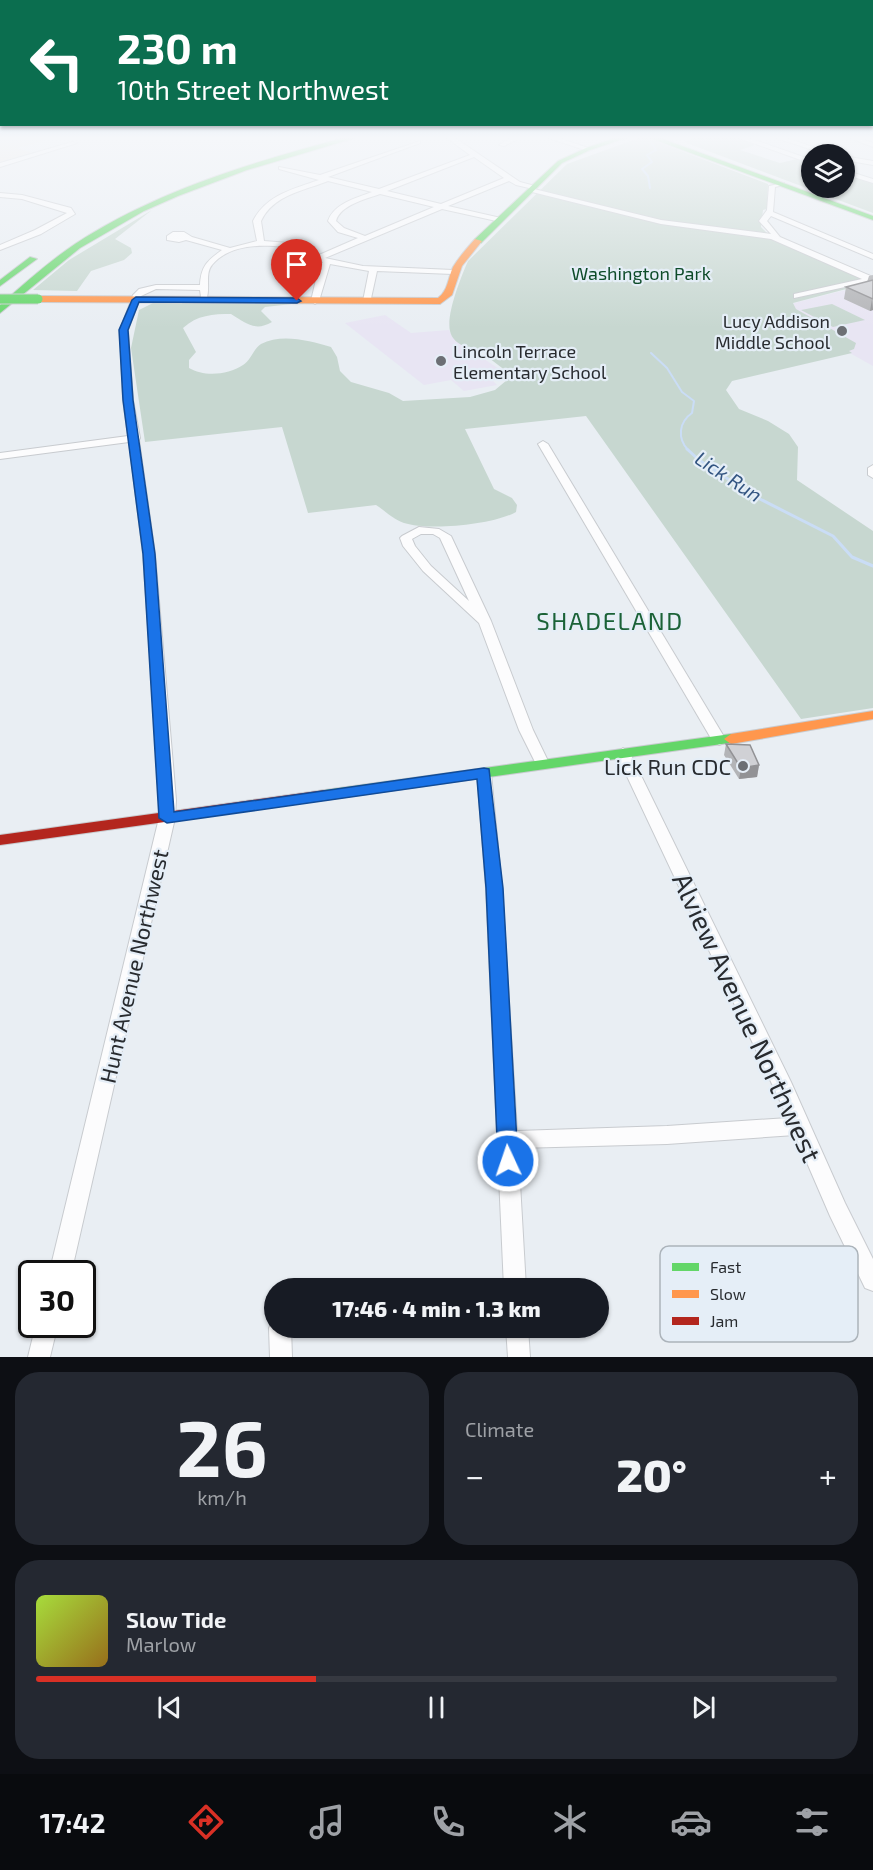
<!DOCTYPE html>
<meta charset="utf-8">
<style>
:root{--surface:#171b24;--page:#242831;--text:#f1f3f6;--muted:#9ea1a6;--line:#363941;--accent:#d93025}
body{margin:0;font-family:"Exo 2",sans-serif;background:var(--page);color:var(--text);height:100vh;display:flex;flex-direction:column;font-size:22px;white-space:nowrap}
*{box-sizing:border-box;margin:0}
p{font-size:20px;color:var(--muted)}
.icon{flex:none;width:33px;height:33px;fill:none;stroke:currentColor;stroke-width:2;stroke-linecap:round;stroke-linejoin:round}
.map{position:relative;height:1357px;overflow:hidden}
.panel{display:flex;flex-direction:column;gap:15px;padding:15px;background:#0d0f14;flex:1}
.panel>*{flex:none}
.hud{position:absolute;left:0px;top:0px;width:873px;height:126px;box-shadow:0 2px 4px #0004;background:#0b6e4f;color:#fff;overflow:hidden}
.buttons{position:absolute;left:801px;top:144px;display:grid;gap:12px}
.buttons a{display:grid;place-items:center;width:54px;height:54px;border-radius:50%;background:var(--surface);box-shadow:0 2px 4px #0004;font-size:30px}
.speed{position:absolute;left:18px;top:1260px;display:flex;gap:12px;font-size:30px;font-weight:700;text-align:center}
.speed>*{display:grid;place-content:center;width:78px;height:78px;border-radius:50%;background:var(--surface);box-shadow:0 2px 4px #0004;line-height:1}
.speed .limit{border:3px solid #111;border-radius:9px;background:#fff;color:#111}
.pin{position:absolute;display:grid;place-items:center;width:51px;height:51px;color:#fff;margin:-62px -26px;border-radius:50% 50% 50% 0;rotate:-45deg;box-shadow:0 0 6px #0007}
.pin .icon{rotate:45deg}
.me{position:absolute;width:66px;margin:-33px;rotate:357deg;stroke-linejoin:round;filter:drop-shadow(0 0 4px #0008)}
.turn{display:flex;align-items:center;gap:21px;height:126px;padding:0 18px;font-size:27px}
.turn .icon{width:78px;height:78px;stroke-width:2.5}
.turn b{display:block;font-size:42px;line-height:51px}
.big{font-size:45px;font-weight:800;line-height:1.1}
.panel .widget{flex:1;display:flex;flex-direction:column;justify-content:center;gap:9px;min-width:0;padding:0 21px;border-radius:24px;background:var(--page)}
.panel .dial{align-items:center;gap:0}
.dial b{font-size:78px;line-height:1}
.song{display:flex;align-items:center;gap:18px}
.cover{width:72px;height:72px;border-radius:9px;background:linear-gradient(135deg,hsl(80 70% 55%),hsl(40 70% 35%))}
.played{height:6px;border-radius:3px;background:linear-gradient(90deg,var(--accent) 35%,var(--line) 35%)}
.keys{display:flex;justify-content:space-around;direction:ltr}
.heat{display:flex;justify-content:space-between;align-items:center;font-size:33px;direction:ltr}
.panel .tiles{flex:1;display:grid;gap:15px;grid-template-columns:1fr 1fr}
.widget:last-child{grid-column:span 2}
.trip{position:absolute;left:264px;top:1278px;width:345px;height:60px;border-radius:30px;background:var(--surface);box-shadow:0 2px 4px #0004;font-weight:800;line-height:60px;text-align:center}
.tabs{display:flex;height:96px;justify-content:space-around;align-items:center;background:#090b0e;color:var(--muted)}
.tabs .icon{width:42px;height:42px}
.tabs .active{color:var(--accent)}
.tabs b{font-size:27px;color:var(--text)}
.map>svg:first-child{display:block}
.commercial{fill:#ede6df}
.education{fill:#e8e5f3}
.green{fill:#c7d7d0}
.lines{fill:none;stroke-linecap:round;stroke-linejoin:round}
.stream-far1{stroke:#caddf6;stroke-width:2}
.stream{stroke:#caddf6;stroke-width:3}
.street-casing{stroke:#c8cbcf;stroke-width:2}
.fast-casing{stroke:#c8cbcf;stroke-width:2}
.slow-casing{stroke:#c8cbcf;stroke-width:2}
.jam-casing{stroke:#c8cbcf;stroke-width:2}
.street{fill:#fcfcfd;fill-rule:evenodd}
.fast{fill:#63d668;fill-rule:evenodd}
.slow{fill:#ff974d;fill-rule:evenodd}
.jam{fill:#b3261e;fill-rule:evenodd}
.fast-bridge-casing{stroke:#c8cbcf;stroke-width:11;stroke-linecap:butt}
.fast-bridge{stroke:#63d668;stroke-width:9}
.wall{fill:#b3b4b7}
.shaded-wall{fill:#929295}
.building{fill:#d0d1d5;stroke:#929295;stroke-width:1.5}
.route{fill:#1a73e8;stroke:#114b97;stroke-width:1.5}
.poi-dot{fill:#6c6f74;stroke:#e5eef7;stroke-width:2}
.labels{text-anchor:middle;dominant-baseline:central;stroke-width:4.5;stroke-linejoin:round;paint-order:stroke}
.far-park-label{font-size:18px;fill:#0e4c2a;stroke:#e5eef7}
.far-poi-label{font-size:18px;fill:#282b2f;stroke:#e5eef7;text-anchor:end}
.far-water-label{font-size:20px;font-style:italic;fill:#325481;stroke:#e5eef7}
.poi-label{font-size:22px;fill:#282b2f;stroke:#e5eef7;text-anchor:end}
.street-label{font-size:22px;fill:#282b2f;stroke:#e5eef7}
.neighbourhood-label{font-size:24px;letter-spacing:1.5px;fill:#1b6237;stroke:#e5eef7}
.near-street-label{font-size:27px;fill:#282b2f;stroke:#e5eef7}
.key{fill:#e5eef7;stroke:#acb4bb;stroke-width:1.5}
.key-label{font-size:16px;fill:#282b2f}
</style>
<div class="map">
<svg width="873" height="1357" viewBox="0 0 873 1357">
<rect width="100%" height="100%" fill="#e9eef3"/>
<path class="commercial" d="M 0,138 L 43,138 L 48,140 L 17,148 L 33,153 L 0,162 Z"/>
<g class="education">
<path d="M 873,283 L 873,366 L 771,309 Z"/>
<path d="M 385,315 L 411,333 L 449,330 L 453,338 L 502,371 L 486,374 L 497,385 L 464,391 L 451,380 L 424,385 L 345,323 Z"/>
</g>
<g class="green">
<path d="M 639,138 L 647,138 L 768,184 L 767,209 L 763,210 L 761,227 L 767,233 L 873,282 L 793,303 L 796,309 L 856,343 L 854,349 L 849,351 L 852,353 L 732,381 L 726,390 L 739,409 L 768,421 L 789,434 L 798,447 L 797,480 L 873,531 L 873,708 L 801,719 L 586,416 L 465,429 L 494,489 L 512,498 L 517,505 L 516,512 C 493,525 429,531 404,523 C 394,520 384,510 376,505 L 308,513 L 282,427 L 145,442 L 131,348 L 139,310 L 153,303 L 310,302 L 265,307 L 261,311 L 272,322 C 255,332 246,323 231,314 C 213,314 197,315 183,328 L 196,352 L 189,360 L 189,368 C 204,377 228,375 243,365 C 251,360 254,348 261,344 C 282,333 310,341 331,347 L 337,357 L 340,371 L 351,382 L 389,393 L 403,401 L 470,397 L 495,390 L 507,380 L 506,371 L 489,358 L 490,352 C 477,351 453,347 450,331 C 446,314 461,277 468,261 L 567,164 Z"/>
<path d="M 693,138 L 737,138 L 755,145 L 740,150 L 780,163 L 797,159 L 811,163 L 812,188 L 844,188 L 845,174 L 873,183 L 873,213 L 684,142 Z"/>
<path d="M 152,210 L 115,239 L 131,248 L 132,253 L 124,260 L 91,271 L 77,291 L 33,290 L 69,260 Z"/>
<path d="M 832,304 L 865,320 L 833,327 L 801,310 Z"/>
</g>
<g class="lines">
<g class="stream-far1">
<path d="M 650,188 L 648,176 L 642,169 L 652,162 L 647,155 L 656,150 L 651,142"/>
<path d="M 651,353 L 667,368 L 682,392 L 694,401 L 692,413 C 679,422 677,438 688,450"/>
</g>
<path class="stream" d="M 687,449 L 699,460 L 754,496 L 833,536 L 852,557 L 873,566"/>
<defs>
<g id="street">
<path d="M 447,138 L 455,138 L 520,182 L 535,186 L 534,189 L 661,220 L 771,234 L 759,221 L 767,210 L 769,186 L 784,183 L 784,185 L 775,187 L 773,212 L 873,254 L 873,259 L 771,216 L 767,221 L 780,237 L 873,277 L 873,281 L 794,298 L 794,294 L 862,279 L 771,239 L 661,224 L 528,191 L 529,188 L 516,185 L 509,181 L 448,206 L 501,218 L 501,222 L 442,209 L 325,258 L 363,266 L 453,270 L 457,272 L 453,274 L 377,271 L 370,303 L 363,301 L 369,271 L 330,264 L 319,301 L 315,304 L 311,301 L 318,271 L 323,262 C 310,257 296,249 283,247 C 261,244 228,245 212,265 C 205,273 210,287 207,297 L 201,297 L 200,290 L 156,289 L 141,296 L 128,330 L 133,400 L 140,438 L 139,440 L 155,554 L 176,800 L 175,818 L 71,1274 L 49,1274 L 159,818 L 160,800 L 143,554 L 129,442 L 0,459 L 0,453 L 128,436 L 123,400 L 120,330 L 133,295 L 139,289 L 156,285 L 200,285 C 201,266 207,261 222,250 L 186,240 L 179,242 L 167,240 L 167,236 L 173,232 L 184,232 L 192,237 L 230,248 L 257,241 L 253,221 C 266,195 293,189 319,180 L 279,169 L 279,167 L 320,175 L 420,141 L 420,143 L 328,177 L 379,189 L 470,155 ZM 474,157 L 504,178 L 441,204 L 387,191 ZM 328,181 L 372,192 C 357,198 334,203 328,221 L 338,232 L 358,238 L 319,255 L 289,243 L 264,241 L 261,221 C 273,195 303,191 328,181 ZM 380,194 L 434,207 L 365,236 L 344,228 L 336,221 C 340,205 366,199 380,194 Z"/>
<path d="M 511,138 L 520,138 L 504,146 L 499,145 Z"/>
<path d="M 548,138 L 559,138 L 591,149 L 588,151 Z"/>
<path d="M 739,138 L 749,138 L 812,160 L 812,164 Z"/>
<path d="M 776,138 L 787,138 L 833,154 L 825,154 Z"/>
<path d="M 850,138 L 860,138 L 873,143 L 873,147 Z"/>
<path d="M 72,142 L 77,143 L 0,167 L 0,163 Z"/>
<path d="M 844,156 L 873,161 L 873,165 L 844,160 Z"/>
<path d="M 844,170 L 873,179 L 873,183 L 844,174 Z"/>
<path d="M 0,193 L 22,195 L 71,208 L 75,214 L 41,234 L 0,250 L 0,245 L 35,230 L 67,213 L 22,199 L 0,197 Z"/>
<path d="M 543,441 L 548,444 L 726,740 L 724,743 L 719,745 L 712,740 L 538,444 Z"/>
<path d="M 873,465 L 873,478 L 868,475 L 868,468 Z"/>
<path d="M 419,527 L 439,529 L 451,536 L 491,621 L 533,730 L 550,765 L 548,768 L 538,768 L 519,730 L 479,623 L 423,571 L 403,546 L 400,538 L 402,536 ZM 421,534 L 433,534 L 440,538 L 469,601 L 431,566 L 415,546 L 412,539 Z"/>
<path d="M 623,748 L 630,753 L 791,1082 L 845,1203 L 873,1259 L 873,1291 L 865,1288 L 830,1216 L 795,1135 L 667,1144 L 518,1148 L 526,1288 L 504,1288 L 486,888 L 477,773 L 479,770 L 484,768 L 491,773 L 502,888 L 517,1131 L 667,1126 L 788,1118 L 616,753 Z"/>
<path d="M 274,1319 L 274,1328 L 291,1328 L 292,1357 L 270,1357 L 269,1328 Z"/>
<path d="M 36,1324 L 58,1324 L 50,1357 L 28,1357 Z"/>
<path d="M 506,1328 L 528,1328 L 530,1357 L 508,1357 Z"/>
</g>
<g id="fast">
<path d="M 343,138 L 355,138 L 247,170 L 178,196 L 144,211 L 80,248 L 0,313 L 0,305 C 24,284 48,262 75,244 C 156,191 250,163 343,138 Z"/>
<path d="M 615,138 L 626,138 L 590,150 L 562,163 L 481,243 L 475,243 L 475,239 L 558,161 L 586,148 Z"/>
<path d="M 650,138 L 660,138 L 873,216 L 873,220 Z"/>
<path d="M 30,257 L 37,259 L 0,286 L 0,280 Z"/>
<path d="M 731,734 L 738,739 L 736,742 L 325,800 L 320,799 L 317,795 L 320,791 L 325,790 Z"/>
</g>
<g id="slow">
<path d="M 475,239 L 482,241 L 462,266 L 452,295 L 440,304 L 38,302 L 34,299 L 38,296 L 438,298 C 448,291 448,278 453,267 C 459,257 467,248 475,239 Z"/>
<path d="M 873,711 L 873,719 L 731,744 L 724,739 L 731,734 Z"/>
</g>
<path id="jam" d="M 325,790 L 330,791 L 333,795 L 330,799 L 0,845 L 0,835 Z"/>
</defs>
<use href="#street" class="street-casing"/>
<use href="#fast" class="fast-casing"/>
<use href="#slow" class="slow-casing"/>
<use href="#jam" class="jam-casing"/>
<use href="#street" class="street"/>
<use href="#fast" class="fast"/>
<use href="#slow" class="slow"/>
<use href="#jam" class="jam"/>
<defs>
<path id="fast-bridge" d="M 0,299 L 38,299"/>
</defs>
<use href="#fast-bridge" class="fast-bridge-casing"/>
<use href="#fast-bridge" class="fast-bridge"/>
</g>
<g class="wall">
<path d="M 873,275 L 873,310 L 870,311 L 844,299 L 846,287 L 867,282 L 869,276 Z"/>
<path d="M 726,744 L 759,765 L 757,777 L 739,779 L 724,755 Z"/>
</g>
<g class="shaded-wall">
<path d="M 872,299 L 873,310 L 870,311 Z"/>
<path d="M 759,765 L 757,777 L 739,779 L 741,768 Z"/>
</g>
<g class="building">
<path d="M 873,280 L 873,299 L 846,287 Z"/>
<path d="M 726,744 L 750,745 L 759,765 L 741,768 Z"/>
</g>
<linearGradient id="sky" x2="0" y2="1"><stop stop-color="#9cc4ee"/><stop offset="0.42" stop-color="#f5f7fa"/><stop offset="1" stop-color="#f5f7fa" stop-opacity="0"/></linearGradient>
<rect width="873" height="328" fill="url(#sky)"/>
<path class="route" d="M 136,297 L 297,298 L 301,301 L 297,303 L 139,302 L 128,330 L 133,400 L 155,554 L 174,812 L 484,768 L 489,769 L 503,888 L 518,1161 L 515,1168 L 508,1171 L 501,1168 L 498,1161 L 486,888 L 477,779 L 167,823 L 159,818 L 143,554 L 123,400 L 119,330 L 132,300 Z"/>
<g class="poi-dot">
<circle cx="842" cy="331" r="6"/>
<circle cx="441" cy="361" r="6"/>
<circle cx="743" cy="766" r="6"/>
</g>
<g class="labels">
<g class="far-park-label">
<text x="641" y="273">Washington Park</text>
</g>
<g class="far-poi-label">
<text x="830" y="321">Lucy Addison<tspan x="830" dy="21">Middle School</tspan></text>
<text x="453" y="351" text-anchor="start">Lincoln Terrace<tspan x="453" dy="21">Elementary School</tspan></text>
</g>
<g class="far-water-label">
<text transform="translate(729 476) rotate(33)">Lick Run</text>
</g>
<g class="poi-label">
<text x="731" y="766">Lick Run CDC</text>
</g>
<g class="street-label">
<text transform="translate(133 966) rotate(-77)">Hunt Avenue Northwest</text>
</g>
<g class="neighbourhood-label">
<text x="610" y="620">SHADELAND</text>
</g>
<g class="near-street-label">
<text transform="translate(748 1017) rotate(65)">Alview Avenue Northwest</text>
</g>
</g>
<rect x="660" y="1246" width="198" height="96" rx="9" class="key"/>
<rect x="672" y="1263" width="27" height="8" fill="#63d668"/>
<rect x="672" y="1290" width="27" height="8" fill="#ff974d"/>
<rect x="672" y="1317" width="27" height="8" fill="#b3261e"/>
<g class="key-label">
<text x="710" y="1273">Fast</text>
<text x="710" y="1300">Slow</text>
<text x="710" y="1327">Jam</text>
</g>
</svg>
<div class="buttons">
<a><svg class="icon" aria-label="layers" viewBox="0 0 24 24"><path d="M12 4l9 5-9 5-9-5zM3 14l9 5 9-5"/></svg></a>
</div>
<div class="speed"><div class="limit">30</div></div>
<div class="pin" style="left:297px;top:301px;background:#d93025"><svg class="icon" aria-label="arrive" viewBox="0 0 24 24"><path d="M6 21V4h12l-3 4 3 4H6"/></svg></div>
<svg class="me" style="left:508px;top:1161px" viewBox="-20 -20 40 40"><circle r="17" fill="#1a73e8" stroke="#fff" stroke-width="3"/><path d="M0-11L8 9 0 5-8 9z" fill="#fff"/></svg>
<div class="trip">17:46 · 4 min · 1.3 km</div>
<div class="hud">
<div class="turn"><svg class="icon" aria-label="left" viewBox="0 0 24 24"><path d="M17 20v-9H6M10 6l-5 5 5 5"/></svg><div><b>230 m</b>10th Street Northwest</div></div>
</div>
</div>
<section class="panel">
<div class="tiles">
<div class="widget dial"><b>26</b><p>km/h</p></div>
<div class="widget"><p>Climate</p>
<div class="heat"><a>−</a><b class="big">20°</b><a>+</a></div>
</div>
<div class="widget">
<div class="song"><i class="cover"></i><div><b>Slow Tide</b><p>Marlow</p></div></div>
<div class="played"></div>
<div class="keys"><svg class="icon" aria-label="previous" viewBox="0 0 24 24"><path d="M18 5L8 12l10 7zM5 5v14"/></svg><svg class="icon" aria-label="pause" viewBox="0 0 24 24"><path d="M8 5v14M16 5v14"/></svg><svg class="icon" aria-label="next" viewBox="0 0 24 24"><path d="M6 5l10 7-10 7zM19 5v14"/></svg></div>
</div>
</div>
</section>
<nav class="tabs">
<b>17:42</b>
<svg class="icon active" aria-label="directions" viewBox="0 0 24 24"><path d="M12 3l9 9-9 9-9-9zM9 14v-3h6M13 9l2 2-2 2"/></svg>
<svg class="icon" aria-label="music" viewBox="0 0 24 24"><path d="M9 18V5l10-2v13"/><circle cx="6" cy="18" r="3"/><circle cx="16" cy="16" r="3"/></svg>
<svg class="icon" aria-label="phone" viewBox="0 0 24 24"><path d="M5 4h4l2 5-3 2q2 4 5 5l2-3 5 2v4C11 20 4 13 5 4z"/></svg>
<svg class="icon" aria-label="climate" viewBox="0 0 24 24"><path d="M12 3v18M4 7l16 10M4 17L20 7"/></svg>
<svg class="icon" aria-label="car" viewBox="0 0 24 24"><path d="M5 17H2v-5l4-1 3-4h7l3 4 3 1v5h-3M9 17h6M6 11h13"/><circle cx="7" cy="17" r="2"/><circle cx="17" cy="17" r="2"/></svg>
<svg class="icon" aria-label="filters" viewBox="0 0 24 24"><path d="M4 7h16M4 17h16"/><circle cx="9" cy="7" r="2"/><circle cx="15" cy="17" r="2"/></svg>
</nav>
